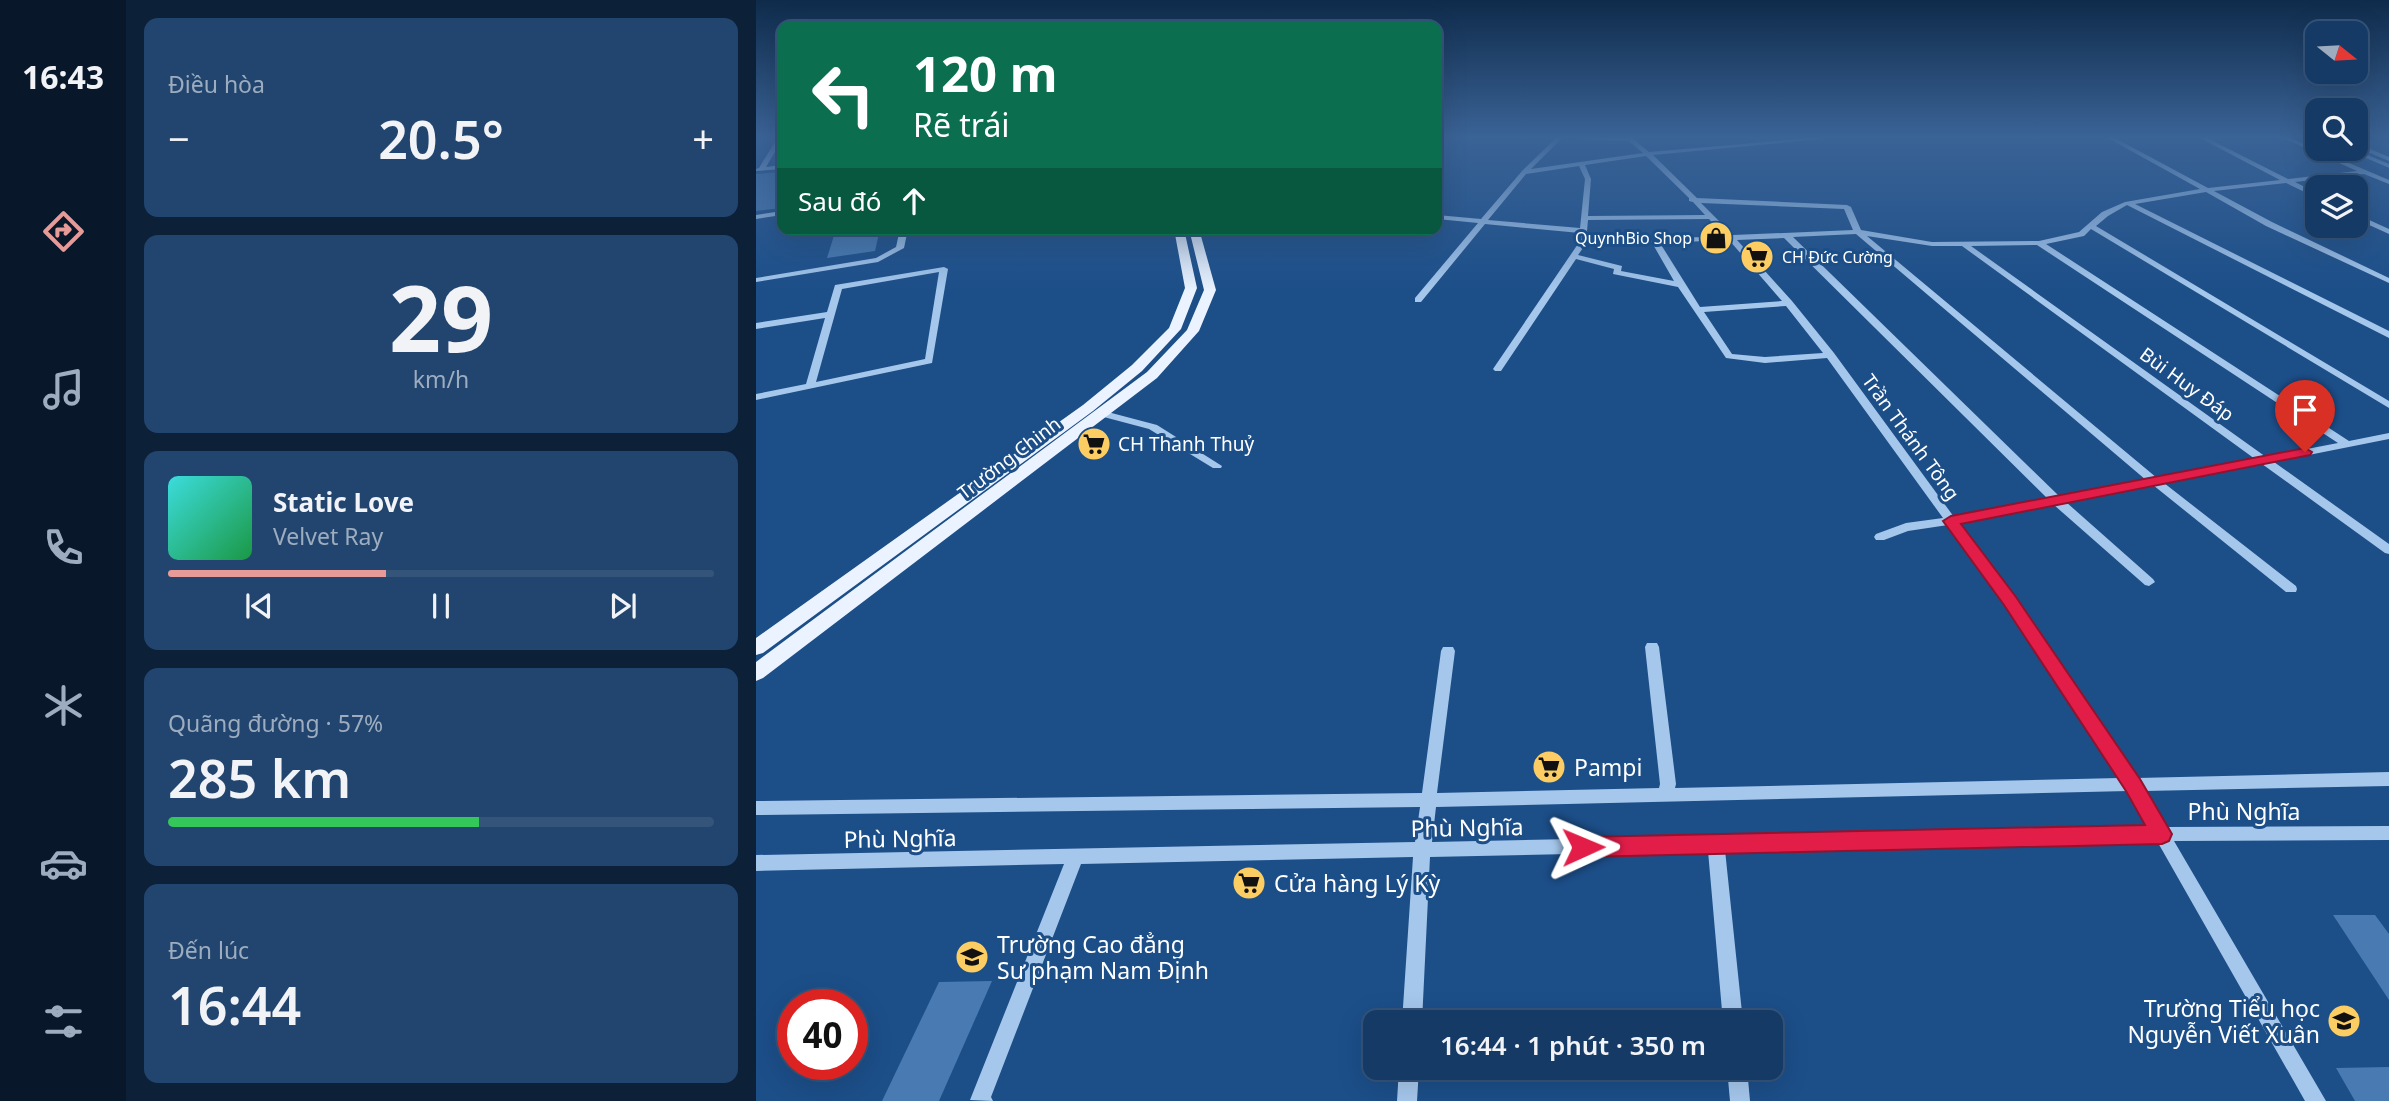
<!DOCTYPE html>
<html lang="vi">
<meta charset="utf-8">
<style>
:root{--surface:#153a66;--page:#22456f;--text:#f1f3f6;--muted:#9dadbf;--line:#34547a;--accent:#e69b98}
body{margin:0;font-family:"Noto Sans",sans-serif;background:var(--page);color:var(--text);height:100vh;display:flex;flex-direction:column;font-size:26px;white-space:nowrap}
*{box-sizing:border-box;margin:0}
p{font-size:23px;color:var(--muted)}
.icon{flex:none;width:38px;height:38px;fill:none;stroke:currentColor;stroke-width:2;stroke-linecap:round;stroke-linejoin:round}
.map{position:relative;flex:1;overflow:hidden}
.details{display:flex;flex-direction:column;gap:18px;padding:18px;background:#0c2038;width:630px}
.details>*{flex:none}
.hud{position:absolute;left:21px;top:21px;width:665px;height:214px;border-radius:14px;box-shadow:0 7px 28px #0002,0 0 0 2px var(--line);background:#0b6e4f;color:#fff;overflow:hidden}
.needle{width:46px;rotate:108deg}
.fabs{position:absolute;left:1549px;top:21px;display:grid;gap:14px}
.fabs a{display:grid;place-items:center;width:63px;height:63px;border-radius:14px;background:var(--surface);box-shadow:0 7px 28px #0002,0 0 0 2px var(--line);font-size:35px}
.speed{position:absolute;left:21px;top:989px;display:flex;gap:14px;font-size:35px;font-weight:700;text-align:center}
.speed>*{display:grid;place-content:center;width:91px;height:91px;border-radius:50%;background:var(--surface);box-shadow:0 7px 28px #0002,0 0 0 2px var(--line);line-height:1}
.speed .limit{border:10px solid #d22;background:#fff;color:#111}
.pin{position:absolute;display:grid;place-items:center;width:60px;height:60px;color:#fff;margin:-72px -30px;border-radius:50% 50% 50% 0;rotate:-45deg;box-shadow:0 0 7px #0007}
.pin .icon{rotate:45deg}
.me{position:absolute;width:77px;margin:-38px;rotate:89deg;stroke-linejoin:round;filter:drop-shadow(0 0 5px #0008)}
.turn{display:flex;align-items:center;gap:24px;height:147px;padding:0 21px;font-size:32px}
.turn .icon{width:91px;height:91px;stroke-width:2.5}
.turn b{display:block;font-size:49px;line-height:60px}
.then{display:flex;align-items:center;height:66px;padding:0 21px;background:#0003;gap:14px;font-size:26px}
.big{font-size:52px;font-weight:600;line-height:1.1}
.details .tile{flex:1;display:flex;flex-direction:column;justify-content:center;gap:10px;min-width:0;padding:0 24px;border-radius:14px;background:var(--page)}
.details .dial{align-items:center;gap:0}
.dial b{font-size:91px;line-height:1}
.song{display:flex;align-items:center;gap:21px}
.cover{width:84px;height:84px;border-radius:10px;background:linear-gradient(135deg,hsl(180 70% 55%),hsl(140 70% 35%))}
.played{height:7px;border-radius:4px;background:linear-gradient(90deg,var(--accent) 40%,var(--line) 40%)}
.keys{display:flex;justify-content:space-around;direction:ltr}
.heat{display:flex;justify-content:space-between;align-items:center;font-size:38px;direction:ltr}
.charge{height:10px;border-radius:5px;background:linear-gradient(90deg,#34c759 57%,var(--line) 0)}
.trip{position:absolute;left:607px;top:1010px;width:420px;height:70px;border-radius:14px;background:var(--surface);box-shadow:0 7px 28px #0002,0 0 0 2px var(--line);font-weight:600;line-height:70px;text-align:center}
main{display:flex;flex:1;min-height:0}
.tabs{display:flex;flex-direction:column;width:126px;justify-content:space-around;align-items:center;background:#081729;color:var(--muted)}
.tabs .icon{width:49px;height:49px}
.tabs .current{color:var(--accent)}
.tabs b{font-size:32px;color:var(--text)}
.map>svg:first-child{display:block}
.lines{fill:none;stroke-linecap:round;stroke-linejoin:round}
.stream{stroke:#98c2ee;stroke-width:3.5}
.building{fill:#497bb2}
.minor{fill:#a5c7ec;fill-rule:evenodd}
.major{fill:#eaf3ff;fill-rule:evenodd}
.route{fill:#e11d48;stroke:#92132f;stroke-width:2}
.labels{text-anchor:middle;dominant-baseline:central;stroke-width:6;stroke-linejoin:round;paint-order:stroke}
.far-poi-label{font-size:16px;fill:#fff;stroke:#1c4e88;text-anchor:end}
.street-label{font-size:19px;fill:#fff;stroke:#1c4e88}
.poi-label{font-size:19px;fill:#fff;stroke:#1c4e88;text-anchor:start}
.near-poi-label{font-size:23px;fill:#fff;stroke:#1c4e88;text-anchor:start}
.near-street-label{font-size:23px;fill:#fff;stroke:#1c4e88}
</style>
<main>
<nav class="tabs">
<b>16:43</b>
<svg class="icon current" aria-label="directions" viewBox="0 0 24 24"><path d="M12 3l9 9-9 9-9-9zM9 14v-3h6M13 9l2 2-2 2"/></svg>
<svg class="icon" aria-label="music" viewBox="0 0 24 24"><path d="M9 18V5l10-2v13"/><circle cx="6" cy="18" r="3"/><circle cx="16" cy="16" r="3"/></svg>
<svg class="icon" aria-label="phone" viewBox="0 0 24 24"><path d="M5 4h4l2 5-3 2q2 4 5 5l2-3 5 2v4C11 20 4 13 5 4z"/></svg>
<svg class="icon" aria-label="climate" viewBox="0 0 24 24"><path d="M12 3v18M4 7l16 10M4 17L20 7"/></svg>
<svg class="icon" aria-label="car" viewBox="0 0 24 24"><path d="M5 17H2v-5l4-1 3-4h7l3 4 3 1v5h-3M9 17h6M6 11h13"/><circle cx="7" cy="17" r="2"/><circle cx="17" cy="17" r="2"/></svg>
<svg class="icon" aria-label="filters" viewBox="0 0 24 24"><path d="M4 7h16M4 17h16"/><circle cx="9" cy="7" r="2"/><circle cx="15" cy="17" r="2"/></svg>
</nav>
<section class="details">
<div class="tile"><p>Điều hòa</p>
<div class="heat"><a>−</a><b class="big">20.5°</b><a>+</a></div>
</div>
<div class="tile dial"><b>29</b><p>km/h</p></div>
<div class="tile">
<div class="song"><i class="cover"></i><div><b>Static Love</b><p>Velvet Ray</p></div></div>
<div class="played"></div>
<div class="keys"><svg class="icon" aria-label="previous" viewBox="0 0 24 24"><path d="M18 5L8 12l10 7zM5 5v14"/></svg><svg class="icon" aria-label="pause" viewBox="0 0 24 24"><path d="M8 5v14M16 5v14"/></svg><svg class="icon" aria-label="next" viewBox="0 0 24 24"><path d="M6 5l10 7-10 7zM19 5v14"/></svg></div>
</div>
<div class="tile"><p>Quãng đường · 57%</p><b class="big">285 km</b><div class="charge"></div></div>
<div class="tile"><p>Đến lúc</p><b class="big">16:44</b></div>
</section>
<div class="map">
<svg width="1633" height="1101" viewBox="0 0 1633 1101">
<rect width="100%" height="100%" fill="#1c4e88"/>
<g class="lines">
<path class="stream" d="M 1593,149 L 1633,166"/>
</g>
<g class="building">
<path d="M 26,172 L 26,208 L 0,211 L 0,174 Z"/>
<path d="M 80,229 L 124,229 L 119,251 L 71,258 Z"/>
<path d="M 1577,915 L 1619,915 L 1633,934 L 1633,1000 Z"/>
<path d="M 236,981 L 183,1101 L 126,1101 L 183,982 Z"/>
<path d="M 1633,1067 L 1633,1101 L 1599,1101 L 1580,1068 Z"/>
</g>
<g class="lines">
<g class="minor">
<path d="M 22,137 L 26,137 L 26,140 L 10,167 L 26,165 L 26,169 L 0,171 L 0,169 L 3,168 Z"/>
<path d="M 681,137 L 687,137 L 681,142 Z"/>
<path d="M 801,137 L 807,137 L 775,169 L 887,153 L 873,141 L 826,139 L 823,137 L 875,137 L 893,152 L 1068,137 L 1065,139 L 897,155 L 941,198 L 1091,205 L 1095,207 L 1105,230 L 1176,242 L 1283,241 L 1323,232 L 1346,212 L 1369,202 L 1444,189 L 1350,137 L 1357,137 L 1452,188 L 1524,180 L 1442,137 L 1449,137 L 1532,179 L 1601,171 L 1525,137 L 1532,137 L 1633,180 L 1633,184 L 1608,174 L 1539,182 L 1561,193 L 1561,198 L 1530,183 L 1458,191 L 1516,222 L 1633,278 L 1633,283 L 1510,226 L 1450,192 L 1379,204 L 1633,331 L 1633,338 L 1371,205 L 1352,216 L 1340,226 L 1633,401 L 1633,408 L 1335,229 L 1328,236 L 1290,244 L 1593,441 L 1633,433 L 1633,439 L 1518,462 L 1633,544 L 1633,554 L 1629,553 L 1506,464 L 1408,483 L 1540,586 L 1541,589 L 1540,592 L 1530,592 L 1397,485 L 1310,502 L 1397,579 L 1399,582 L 1393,586 L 1389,585 L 1298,505 L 1203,523 L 1259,598 L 1344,728 L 1381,778 L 1633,772 L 1633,786 L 1389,791 L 1410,827 L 1633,826 L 1633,840 L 1418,841 L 1570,1101 L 1549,1101 L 1401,841 L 969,850 L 987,1022 L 967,1022 L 952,851 L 674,857 L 666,1022 L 646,1022 L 657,857 L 325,864 L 235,1097 L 237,1101 L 214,1100 L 308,864 L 0,871 L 0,855 L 659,842 L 664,807 L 0,815 L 0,801 L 666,793 L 685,651 L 687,647 L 697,647 L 699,651 L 681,793 L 903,788 L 904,784 L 889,647 L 891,643 L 901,643 L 903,647 L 920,784 L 919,788 L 1363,778 L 1334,736 L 1249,604 L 1192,525 L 1152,531 L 1128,540 L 1120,540 L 1118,537 L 1120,534 L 1150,523 L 1187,518 L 1071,358 L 1009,363 L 970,358 L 922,287 L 857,274 L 858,269 L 820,259 L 745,371 L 739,371 L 737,369 L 826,238 L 824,233 L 729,224 L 665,302 L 659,302 L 659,298 L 722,223 L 681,219 L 681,215 L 725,219 L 766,171 ZM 890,156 L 933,198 L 933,201 L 937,202 L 949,215 L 832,216 L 835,179 L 829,165 ZM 823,166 L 829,179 L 824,228 L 732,220 L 770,174 ZM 945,203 L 1088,209 L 1097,230 L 977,235 ZM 953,219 L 969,236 L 899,239 L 895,241 L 918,281 L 865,271 L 866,266 L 822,255 L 834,238 L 831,231 L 832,220 ZM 1100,234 L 1390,480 L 1303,496 L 1037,237 ZM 1111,236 L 1176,246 L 1206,246 L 1499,459 L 1401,478 ZM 1028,238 L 1292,499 L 1198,517 L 1078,353 L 1036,301 L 981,240 ZM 973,240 L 1026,301 L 944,307 L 904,243 ZM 1281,245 L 1582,443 L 1510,457 L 1215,246 ZM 1030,306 L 1067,353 L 1009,357 L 976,354 L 948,312 ZM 1372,791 L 1393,827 L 676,842 L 680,807 Z"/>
<path d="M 1600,143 L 1633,157 L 1633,161 L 1600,147 Z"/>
<path d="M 26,211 L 26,215 L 0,219 L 0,215 Z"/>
<path d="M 1600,214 L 1633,229 L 1633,234 L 1600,219 Z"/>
<path d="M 144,229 L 152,229 L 148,248 L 122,262 L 0,282 L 0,278 L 120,258 L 140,247 Z"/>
<path d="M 188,267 L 192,269 L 176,363 L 0,400 L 0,394 L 50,384 L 69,318 L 0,329 L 0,323 L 71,312 L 79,285 ZM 183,272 L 169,359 L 60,382 L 86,289 Z"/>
<path d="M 348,411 L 401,425 L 466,466 L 465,468 L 457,468 L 393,429 L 344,416 L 343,414 Z"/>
<path d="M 643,1068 L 663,1068 L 661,1101 L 641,1101 Z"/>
<path d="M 971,1068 L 991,1068 L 994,1101 L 974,1101 Z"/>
</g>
<g class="major">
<path d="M 418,229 L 428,229 L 441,288 L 425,329 L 386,371 L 337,411 L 7,653 L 0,655 L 0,638 L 327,405 L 376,365 L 413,328 L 429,288 Z"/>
<path d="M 433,229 L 443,229 L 460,290 L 443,331 L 401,378 L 7,678 L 0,681 L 0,662 L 391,372 L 431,330 L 448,290 Z"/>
</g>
</g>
<linearGradient id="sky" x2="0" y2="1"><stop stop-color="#0f2b4b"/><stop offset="0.47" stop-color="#3a6396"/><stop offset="1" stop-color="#3a6396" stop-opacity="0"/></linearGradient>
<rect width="1633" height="291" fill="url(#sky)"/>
<path class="route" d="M 1549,448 L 1556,452 L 1554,455 L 1205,524 L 1260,597 L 1384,779 L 1416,834 L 1413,841 L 1406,844 L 827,857 L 819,854 L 816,847 L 819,840 L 827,837 L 1389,825 L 1370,791 L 1248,605 L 1187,521 L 1195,516 Z"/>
<defs>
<symbol id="shop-disc" viewBox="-11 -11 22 22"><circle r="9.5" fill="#fccd63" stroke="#1c4e88"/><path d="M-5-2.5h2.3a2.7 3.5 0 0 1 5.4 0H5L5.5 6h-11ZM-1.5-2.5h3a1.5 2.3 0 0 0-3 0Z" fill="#111"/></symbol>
<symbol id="supermarket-disc" viewBox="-11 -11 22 22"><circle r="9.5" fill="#fccd63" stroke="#1c4e88"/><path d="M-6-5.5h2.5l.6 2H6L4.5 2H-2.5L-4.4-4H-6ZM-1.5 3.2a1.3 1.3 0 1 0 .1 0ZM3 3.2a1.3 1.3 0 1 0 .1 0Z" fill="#111"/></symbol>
<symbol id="university-disc" viewBox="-11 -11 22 22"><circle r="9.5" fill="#fccd63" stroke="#1c4e88"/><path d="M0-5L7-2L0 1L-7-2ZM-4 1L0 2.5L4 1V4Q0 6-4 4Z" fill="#111"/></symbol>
<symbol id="school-disc" viewBox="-11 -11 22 22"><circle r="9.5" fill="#fccd63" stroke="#1c4e88"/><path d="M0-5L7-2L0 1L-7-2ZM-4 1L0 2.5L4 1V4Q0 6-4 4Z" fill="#111"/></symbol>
</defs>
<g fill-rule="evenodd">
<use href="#shop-disc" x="941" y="219" width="38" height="38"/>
<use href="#supermarket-disc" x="982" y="238" width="38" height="38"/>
<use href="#supermarket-disc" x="319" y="425" width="38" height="38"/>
<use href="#supermarket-disc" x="774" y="748" width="38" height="38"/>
<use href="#supermarket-disc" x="474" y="864" width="38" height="38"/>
<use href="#university-disc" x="197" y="938" width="38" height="38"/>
<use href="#school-disc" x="1569" y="1002" width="38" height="38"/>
</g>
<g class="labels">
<g class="far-poi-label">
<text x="936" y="238">QuynhBio Shop</text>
<text x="1026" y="257" text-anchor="start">CH Đức Cường</text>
</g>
<g class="street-label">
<text transform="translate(1431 384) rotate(36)">Bùi Huy Đáp</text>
<text transform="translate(1155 437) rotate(54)">Trần Thánh Tông</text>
<text transform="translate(253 458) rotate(-37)">Trường Chinh</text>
</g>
<g class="poi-label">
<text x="362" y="444">CH Thanh Thuỷ</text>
</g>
<g class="near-poi-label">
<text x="818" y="767">Pampi</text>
<text x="518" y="883">Cửa hàng Lý Kỳ</text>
<text x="241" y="944">Trường Cao đẳng<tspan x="241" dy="26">Sư phạm Nam Định</tspan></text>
<text x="1564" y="1008" text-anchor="end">Trường Tiểu học<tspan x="1564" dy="26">Nguyễn Viết Xuân</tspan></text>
</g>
<g class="near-street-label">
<text x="1488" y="811">Phù Nghĩa</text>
<text transform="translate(711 827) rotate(-1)">Phù Nghĩa</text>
<text transform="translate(144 838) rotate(-1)">Phù Nghĩa</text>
</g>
</g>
</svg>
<div class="fabs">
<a><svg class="needle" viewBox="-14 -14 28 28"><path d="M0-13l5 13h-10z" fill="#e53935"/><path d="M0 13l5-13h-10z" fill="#9dadbf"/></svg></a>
<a><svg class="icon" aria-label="search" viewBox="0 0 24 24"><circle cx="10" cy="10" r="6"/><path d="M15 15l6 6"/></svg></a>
<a><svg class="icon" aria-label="layers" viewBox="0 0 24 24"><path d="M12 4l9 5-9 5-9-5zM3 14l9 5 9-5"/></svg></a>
</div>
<div class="speed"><div class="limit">40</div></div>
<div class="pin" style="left:1549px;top:452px;background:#d93025"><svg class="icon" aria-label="arrive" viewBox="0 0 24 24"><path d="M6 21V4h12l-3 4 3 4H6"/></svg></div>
<svg class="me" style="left:827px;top:847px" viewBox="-20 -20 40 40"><path d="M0-17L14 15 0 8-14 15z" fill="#e11d48" stroke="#fff" stroke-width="4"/></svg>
<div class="trip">16:44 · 1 phút · 350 m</div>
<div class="hud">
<div class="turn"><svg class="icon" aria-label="left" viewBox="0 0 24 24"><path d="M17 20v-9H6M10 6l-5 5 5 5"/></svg><div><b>120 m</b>Rẽ trái</div></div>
<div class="then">Sau đó<svg class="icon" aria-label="ahead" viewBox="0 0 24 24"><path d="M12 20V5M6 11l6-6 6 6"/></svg></div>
</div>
</div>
</main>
